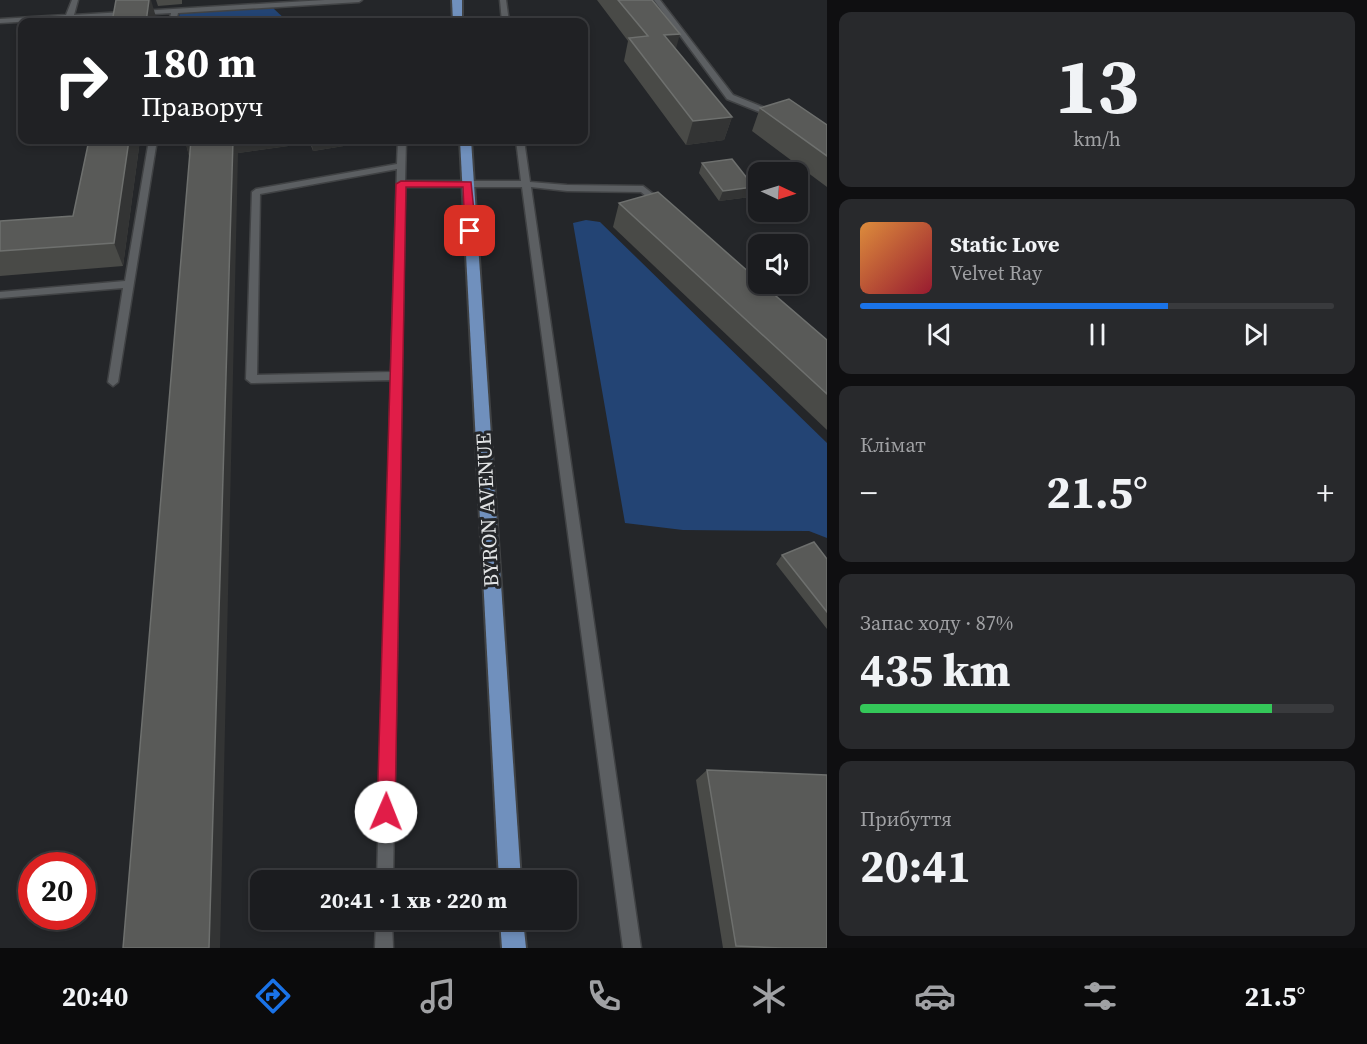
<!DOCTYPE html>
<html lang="uk">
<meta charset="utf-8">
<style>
:root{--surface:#1b1c1f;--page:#28292c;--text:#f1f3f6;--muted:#a0a1a4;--line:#393a3d;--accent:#1a73e8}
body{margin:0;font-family:"Source Serif 4",serif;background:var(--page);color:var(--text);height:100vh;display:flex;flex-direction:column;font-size:22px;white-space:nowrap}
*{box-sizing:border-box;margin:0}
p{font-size:20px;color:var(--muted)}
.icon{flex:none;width:33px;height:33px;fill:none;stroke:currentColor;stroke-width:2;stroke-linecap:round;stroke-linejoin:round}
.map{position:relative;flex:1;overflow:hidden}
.drawer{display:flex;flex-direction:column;gap:12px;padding:12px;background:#0f0f11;width:540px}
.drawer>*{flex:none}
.top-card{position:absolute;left:18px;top:18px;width:570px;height:126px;border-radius:12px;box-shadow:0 3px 9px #0003,0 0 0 2px var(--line);background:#202124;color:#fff;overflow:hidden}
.needle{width:39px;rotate:94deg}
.fabs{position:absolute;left:748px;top:162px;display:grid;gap:12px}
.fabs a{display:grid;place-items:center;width:60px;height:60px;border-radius:12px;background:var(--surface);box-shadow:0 3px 9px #0003,0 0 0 2px var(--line);font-size:30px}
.speed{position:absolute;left:18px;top:852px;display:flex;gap:12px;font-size:30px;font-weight:700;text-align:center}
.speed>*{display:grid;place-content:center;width:78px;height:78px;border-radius:50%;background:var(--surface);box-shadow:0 3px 9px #0003,0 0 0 2px var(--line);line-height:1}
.speed .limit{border:9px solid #d22;background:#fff;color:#111}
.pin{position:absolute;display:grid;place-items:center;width:51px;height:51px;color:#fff;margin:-26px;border-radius:12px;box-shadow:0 3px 9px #0006}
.me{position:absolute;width:66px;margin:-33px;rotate:1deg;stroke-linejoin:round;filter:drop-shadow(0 0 4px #0008)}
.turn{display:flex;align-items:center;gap:21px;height:126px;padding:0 24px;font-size:27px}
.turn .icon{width:78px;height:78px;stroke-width:2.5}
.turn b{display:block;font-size:42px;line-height:51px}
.big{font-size:45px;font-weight:700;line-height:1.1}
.drawer .widget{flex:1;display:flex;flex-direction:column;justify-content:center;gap:9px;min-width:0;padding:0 21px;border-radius:12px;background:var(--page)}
.drawer .dial{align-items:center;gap:0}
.dial b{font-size:78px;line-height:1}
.song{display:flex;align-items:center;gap:18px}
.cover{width:72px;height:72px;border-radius:9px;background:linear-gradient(135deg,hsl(30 70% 55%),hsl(350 70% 35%))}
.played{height:6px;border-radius:3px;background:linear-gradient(90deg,var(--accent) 65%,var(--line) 65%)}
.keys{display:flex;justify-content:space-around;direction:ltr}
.heat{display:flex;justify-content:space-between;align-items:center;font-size:33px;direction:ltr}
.charge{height:9px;border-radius:4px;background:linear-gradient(90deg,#34c759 87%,var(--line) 0)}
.trip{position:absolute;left:250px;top:870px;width:327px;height:60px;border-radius:12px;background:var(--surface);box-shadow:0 3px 9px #0003,0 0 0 2px var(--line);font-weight:700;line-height:60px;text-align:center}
.tab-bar{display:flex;height:96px;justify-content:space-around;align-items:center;background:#0b0b0c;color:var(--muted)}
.tab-bar .icon{width:42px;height:42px}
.tab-bar .active{color:var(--accent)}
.tab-bar b{font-size:27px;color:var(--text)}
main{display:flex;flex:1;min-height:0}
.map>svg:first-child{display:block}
.green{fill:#234474}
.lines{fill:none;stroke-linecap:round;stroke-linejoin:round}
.service-casing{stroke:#404244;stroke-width:3}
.primary-casing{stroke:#404244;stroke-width:4}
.service{fill:#5c5f62;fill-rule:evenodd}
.primary{fill:#7090bd;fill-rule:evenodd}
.wall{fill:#494a47}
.shaded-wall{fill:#333434}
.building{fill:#595a58;stroke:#6e706e;stroke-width:1.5}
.route{fill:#e11d48;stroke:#92132f;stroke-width:1.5}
.labels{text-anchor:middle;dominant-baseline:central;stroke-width:6;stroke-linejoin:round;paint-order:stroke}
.street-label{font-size:21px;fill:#e2e4e5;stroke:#242629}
</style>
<main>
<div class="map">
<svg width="827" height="948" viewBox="0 0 827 948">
<rect width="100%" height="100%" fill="#242629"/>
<g class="green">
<path d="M 272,7 L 288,22 L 178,22 L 180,12 Z"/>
<path d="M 586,220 L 600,222 L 827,443 L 827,538 L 809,531 L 683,530 L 625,523 L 573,223 Z"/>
</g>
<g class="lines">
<defs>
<g id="service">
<path d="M 72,0 L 78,0 L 74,15 L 325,0 L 362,0 L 359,2 L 178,13 L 176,22 L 169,22 L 171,13 L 0,23 L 0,19 L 66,15 Z"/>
<path d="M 500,0 L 506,0 L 509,22 L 502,22 Z"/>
<path d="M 654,0 L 660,0 L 733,95 L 778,113 L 778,117 L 772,117 L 727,99 Z"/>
<path d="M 149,140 L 157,140 L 118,382 L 113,386 L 108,382 L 123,288 L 0,298 L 0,292 L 125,281 Z"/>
<path d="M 398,140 L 406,140 L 405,181 L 521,181 L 516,140 L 524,140 L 530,182 L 567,185 L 643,186 L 666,204 L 664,206 L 658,206 L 641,192 L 567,191 L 531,187 L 641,948 L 623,948 L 522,187 L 405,187 L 393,880 L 377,880 L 391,380 L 251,383 L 246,379 L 252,192 L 256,189 L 397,164 ZM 397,169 L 391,372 L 257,375 L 260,194 Z"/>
<path d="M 376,920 L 392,920 L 393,948 L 375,948 Z"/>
</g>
<g id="primary">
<path d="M 452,0 L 462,0 L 462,22 L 453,22 Z"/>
<path d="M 460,140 L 471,140 L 521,880 L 499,880 Z"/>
<path d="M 500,920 L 523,920 L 526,948 L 502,948 Z"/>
</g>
</defs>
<use href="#service" class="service-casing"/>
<use href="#primary" class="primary-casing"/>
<use href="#service" class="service"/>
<use href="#primary" class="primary"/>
</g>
<g class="wall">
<path d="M 156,0 L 182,0 L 182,4 L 158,6 Z"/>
<path d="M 597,0 L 652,0 L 676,50 L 732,117 L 724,140 L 686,145 L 624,61 L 628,41 Z"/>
<path d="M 760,108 L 827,125 L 827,187 L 752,131 Z"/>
<path d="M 89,140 L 140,140 L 123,266 L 0,276 L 0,221 L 73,216 Z"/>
<path d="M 185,140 L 355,140 L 356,144 L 313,151 L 310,143 L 238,153 L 189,156 Z"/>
<path d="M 702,163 L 754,187 L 750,197 L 719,201 L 699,173 Z"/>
<path d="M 619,203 L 827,340 L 827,430 L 613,227 Z"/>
<path d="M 782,555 L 827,559 L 827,629 L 776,564 Z"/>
<path d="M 707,770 L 827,948 L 723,948 L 696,780 Z"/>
</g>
<g class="shaded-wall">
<path d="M 149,0 L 151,0 L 156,17 L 155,22 L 146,22 Z"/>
<path d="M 680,34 L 674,56 L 664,35 Z"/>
<path d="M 732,117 L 724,140 L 686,145 L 693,121 Z"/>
<path d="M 129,140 L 140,140 L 123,266 L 114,243 Z"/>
<path d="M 185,140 L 194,140 L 198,155 L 189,156 Z"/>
<path d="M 233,140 L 310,140 L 310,143 L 238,153 L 220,948 L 209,948 Z"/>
<path d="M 311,140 L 355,140 L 356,144 L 313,151 Z"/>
<path d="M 754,187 L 750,197 L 719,201 L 723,191 Z"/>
</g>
<g class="building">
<path d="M 116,0 L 149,0 L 146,22 L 112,22 Z"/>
<path d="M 618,0 L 652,0 L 680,34 L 664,35 L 732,117 L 693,121 L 629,38 L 648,36 Z"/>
<path d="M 789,99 L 827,125 L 827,156 L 760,108 Z"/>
<path d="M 89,140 L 129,140 L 114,243 L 0,251 L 0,221 L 73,216 Z"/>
<path d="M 191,140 L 233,140 L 209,948 L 123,948 Z"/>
<path d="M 732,159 L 754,187 L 723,191 L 702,163 Z"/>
<path d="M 658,192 L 759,281 L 759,284 L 762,284 L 827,340 L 827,394 L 619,203 Z"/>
<path d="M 814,542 L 827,559 L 827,612 L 782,555 Z"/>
<path d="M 707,770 L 827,775 L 827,948 L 782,948 L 736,946 Z"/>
</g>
<path class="route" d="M 401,181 L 471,182 L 476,231 L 470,234 L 465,231 L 463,187 L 406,187 L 395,812 L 393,818 L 386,821 L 380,818 L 377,812 L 396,184 Z"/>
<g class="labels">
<g class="street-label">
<text transform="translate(487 510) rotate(-93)">BYRON AVENUE</text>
</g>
</g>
</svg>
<div class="fabs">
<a><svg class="needle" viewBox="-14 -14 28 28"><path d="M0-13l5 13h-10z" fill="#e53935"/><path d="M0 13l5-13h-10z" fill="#a0a1a4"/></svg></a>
<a><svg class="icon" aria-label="sound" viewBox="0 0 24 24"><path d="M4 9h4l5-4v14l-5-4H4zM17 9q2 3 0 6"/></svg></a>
</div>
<div class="speed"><div class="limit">20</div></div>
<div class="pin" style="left:470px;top:231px;background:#d93025"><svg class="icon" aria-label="arrive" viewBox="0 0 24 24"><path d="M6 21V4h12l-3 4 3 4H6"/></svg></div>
<svg class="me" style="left:386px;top:812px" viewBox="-20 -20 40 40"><circle r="19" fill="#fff"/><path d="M0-13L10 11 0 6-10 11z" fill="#e11d48"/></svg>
<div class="trip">20:41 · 1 хв · 220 m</div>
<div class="top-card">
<div class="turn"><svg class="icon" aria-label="right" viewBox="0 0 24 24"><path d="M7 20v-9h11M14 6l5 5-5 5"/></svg><div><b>180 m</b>Праворуч</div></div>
</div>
</div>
<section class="drawer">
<div class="widget dial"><b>13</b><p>km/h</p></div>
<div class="widget">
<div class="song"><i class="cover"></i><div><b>Static Love</b><p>Velvet Ray</p></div></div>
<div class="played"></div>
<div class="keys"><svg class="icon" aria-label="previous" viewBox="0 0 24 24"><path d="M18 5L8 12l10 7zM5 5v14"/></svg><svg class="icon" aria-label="pause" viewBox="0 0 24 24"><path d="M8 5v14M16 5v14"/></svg><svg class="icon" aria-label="next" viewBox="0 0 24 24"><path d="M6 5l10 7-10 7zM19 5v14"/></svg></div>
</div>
<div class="widget"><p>Клімат</p>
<div class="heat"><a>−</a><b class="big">21.5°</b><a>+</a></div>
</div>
<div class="widget"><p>Запас ходу · 87%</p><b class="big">435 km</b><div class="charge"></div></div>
<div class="widget"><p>Прибуття</p><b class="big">20:41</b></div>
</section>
</main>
<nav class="tab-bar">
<b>20:40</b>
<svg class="icon active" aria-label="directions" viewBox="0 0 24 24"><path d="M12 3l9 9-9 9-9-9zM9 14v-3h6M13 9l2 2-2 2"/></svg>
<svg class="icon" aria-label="music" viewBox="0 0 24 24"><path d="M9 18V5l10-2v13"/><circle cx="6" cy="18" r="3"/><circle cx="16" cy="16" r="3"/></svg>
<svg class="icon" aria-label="phone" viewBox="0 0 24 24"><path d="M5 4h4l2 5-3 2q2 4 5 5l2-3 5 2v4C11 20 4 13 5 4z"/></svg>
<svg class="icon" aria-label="climate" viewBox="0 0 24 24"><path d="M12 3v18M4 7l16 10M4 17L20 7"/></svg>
<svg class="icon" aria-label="car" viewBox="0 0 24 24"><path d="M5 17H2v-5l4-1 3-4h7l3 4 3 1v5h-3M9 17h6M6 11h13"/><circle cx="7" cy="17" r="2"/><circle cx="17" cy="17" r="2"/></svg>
<svg class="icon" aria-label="filters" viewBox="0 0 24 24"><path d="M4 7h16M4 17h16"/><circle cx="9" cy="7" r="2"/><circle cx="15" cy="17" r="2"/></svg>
<b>21.5°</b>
</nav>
